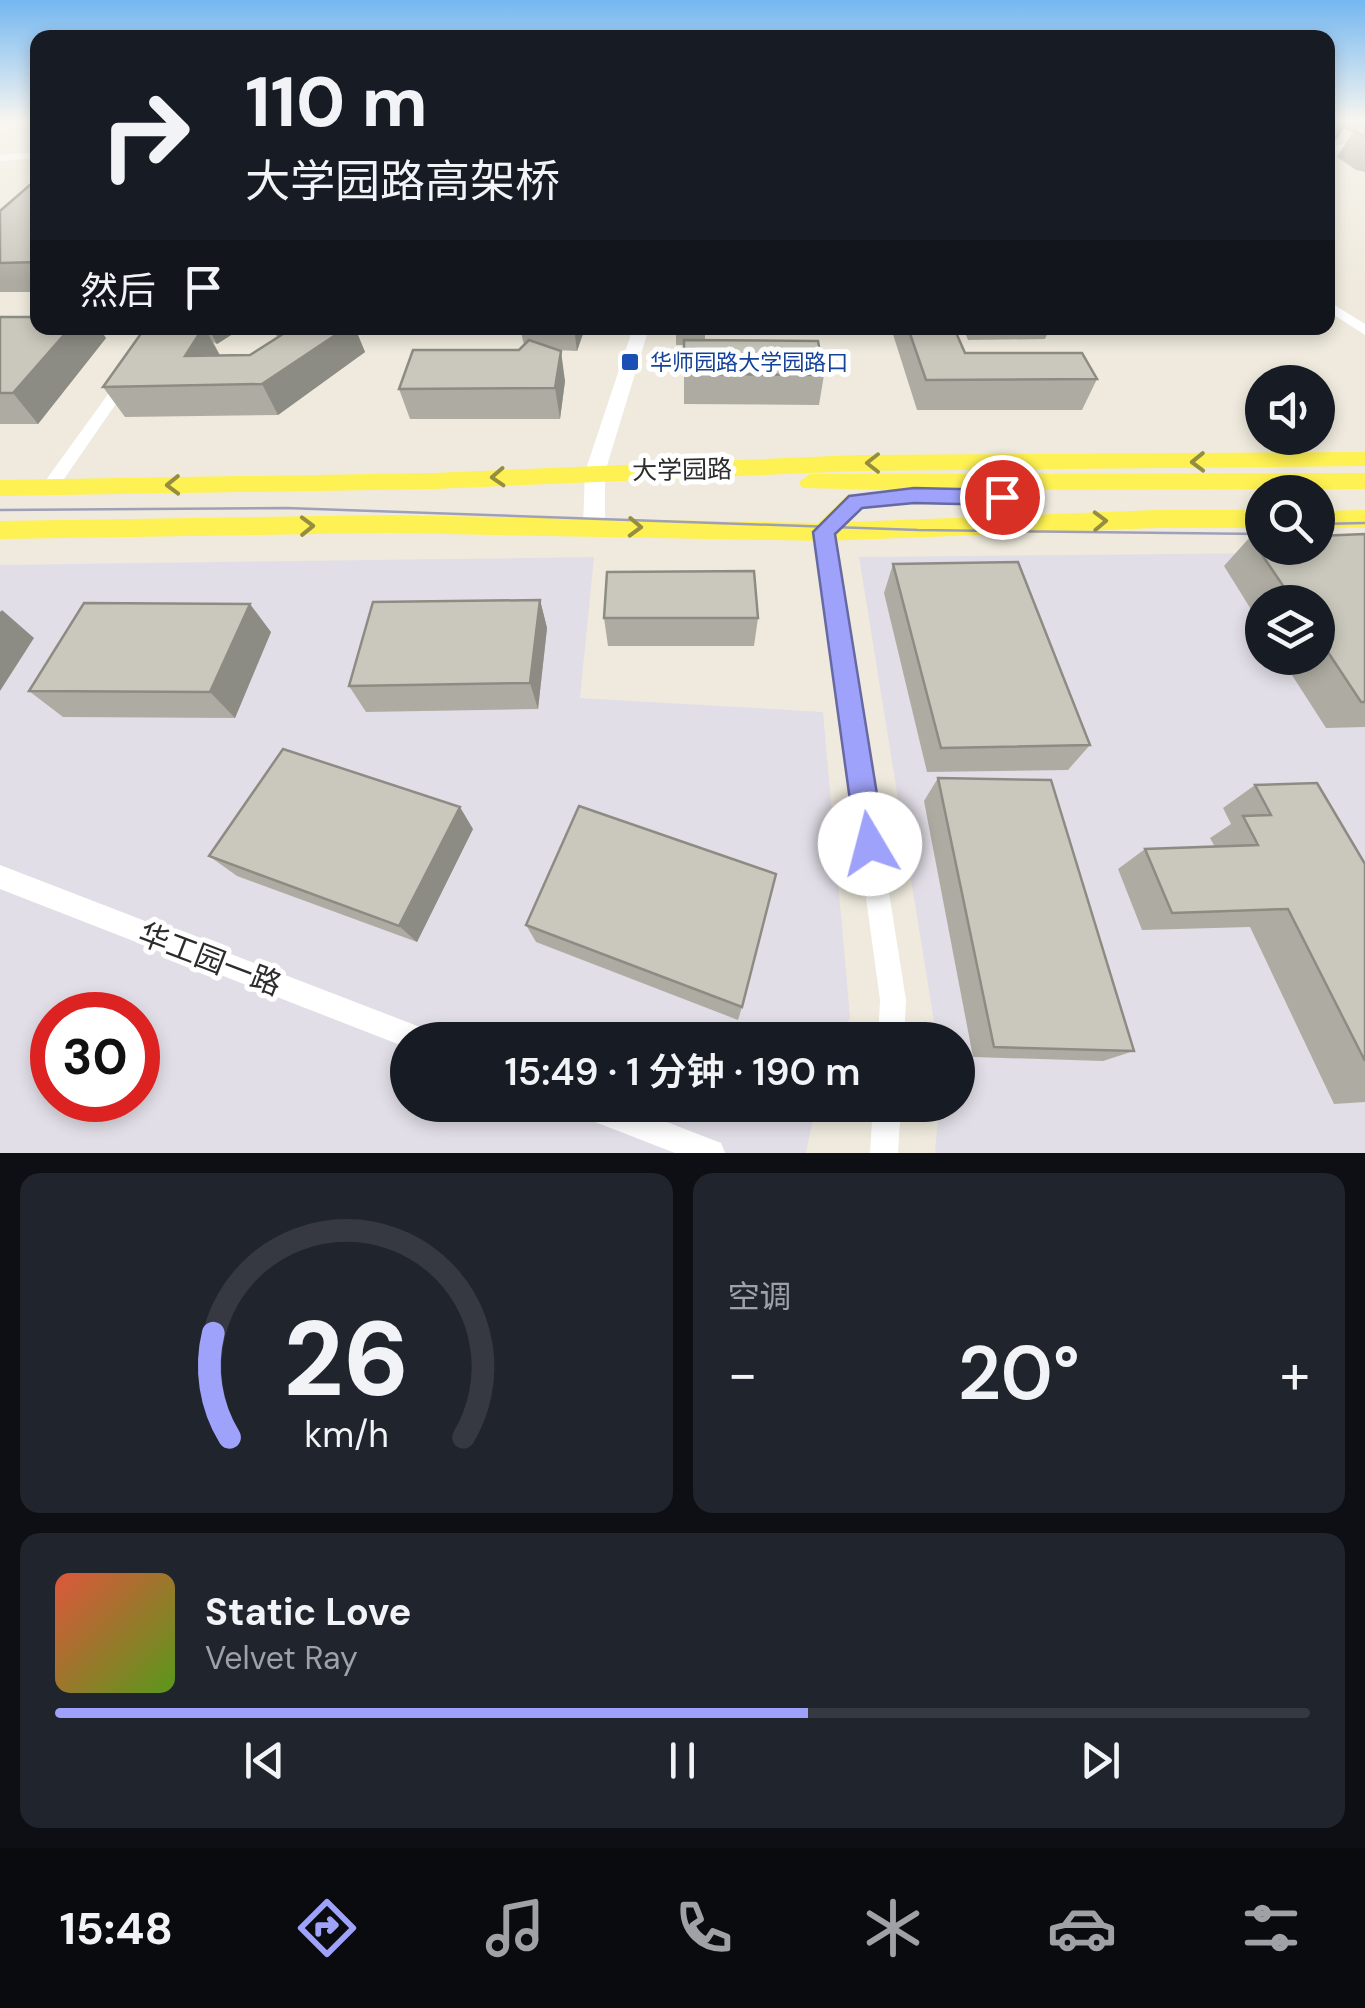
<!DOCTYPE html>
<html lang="zh">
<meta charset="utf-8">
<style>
:root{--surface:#171b24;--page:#20242c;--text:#f1f3f6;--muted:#9ea1a6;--line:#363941;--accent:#9fa2fa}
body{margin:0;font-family:"DM Sans","Noto Sans SC",sans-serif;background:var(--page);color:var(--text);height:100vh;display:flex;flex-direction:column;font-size:38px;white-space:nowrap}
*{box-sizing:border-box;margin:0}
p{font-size:32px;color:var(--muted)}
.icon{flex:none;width:55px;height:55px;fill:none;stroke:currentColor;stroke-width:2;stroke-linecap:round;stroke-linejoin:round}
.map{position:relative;height:1153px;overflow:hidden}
.side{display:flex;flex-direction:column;gap:20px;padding:20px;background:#0d0f14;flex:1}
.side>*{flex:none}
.hud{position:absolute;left:30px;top:30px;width:1305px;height:305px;border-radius:20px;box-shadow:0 5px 15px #0003;background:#171b24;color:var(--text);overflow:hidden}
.controls{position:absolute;left:1245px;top:365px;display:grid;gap:20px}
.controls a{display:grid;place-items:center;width:90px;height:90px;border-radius:50%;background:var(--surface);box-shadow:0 5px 15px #0003;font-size:50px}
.speed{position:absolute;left:30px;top:992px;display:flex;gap:20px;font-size:50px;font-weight:700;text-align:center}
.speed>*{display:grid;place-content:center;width:130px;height:130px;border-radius:50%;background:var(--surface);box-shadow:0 5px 15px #0003;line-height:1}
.speed .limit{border:15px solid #d22;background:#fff;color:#111}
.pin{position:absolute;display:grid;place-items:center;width:85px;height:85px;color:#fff;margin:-42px;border:5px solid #fff;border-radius:50%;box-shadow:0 2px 10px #0007}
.me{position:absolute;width:110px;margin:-55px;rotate:352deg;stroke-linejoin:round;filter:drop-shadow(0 0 8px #0008)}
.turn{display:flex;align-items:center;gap:35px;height:210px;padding:0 50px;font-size:45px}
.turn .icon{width:130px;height:130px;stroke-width:2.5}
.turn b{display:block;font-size:70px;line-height:85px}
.then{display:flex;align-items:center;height:95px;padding:0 50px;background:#0003;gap:20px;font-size:38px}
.big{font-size:75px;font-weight:600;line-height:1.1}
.side .tile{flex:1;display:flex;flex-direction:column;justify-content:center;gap:15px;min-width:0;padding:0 35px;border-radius:20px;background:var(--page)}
.side .dial{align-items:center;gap:0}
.dial svg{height:260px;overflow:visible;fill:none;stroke:var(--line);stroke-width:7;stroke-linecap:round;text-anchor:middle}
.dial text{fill:var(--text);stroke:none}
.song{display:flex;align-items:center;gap:30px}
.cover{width:120px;height:120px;border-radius:15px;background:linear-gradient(135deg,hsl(10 70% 55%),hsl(90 70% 35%))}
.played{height:10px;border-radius:5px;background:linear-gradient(90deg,var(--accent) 60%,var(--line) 60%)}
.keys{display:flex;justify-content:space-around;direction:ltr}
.heat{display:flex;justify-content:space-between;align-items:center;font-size:55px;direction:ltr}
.side .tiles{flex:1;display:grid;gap:20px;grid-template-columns:1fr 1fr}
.tile:last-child{grid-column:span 2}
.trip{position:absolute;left:390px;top:1022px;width:585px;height:100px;border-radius:50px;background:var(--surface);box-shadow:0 5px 15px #0003;font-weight:600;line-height:100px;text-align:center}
.menu{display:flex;height:160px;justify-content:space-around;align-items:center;background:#090b0e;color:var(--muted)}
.menu .icon{width:70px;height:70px}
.menu .on{color:var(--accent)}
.menu b{font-size:45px;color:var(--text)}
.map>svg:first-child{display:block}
.industrial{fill:#e2dee7;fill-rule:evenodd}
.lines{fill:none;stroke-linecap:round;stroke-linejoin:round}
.minor{fill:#fff;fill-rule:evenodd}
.tertiary{fill:#fff;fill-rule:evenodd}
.secondary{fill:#fff;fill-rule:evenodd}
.primary{fill:#fef153;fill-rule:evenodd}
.tram{stroke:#9f9fb8;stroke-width:2.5}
.wall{fill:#aeaca2}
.shaded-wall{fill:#8d8c84}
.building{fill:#cac8bc;stroke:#8d8c84;stroke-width:2.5}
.oneway{stroke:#958e40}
.route{fill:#9fa2fa;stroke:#6769a2;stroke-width:2.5}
.transit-dot{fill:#1a4fb4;stroke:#fff;stroke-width:4}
.labels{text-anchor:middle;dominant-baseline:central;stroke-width:10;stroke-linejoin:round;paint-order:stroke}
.far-transit-label{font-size:22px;fill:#164399;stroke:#fff;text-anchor:start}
.street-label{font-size:25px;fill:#2c2c2c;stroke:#fff}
.near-street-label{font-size:30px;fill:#2c2c2c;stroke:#fff}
</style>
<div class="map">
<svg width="1365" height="1153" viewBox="0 0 1365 1153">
<rect width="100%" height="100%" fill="#efeadd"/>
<g class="industrial">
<path d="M 1365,552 L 1365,1153 L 935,1153 L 939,1105 L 958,1105 L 958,1040 L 937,1040 L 859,557 ZM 1262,602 L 1318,602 L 1318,658 L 1262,658 Z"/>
<path d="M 594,557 L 580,698 L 823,712 L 850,1017 L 841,1040 L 408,1040 L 408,1105 L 816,1105 L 806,1153 L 0,1153 L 0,565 ZM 52,1015 L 138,1015 L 138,1100 L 52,1100 Z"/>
</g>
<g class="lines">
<g class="minor">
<path d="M 16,121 L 29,121 L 0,133 L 0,127 Z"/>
<path d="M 1365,141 L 1365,147 L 1328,152 L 1328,146 Z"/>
<path d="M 38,152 L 38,158 L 0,161 L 0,155 Z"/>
<path d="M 80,328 L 165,328 L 166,330 L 160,334 L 75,335 L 75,329 Z"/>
<path d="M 124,378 L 131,382 L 55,492 L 43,492 L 41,488 L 43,484 L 119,379 Z"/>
<path d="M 824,526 L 832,532 L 906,1000 L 904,1040 L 878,1040 L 880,1000 L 816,532 Z"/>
<path d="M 0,865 L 420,1027 L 429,1031 L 433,1040 L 408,1040 L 408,1048 L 0,889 Z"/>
<path d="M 573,1105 L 623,1105 L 721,1143 L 725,1153 L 675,1153 L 577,1115 Z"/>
<path d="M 873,1105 L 901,1105 L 898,1153 L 870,1153 Z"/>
</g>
<path class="tertiary" d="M 1328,301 L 1365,324 L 1365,335 L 1328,311 Z"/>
<path class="secondary" d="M 633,328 L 649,328 L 605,472 L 605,526 L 594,534 L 583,526 L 585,472 Z"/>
<g class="primary">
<path d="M 1365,452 L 1365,466 L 858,471 L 433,489 L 0,496 L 0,480 L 433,473 L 858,455 Z"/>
<path d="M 1365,473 L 1365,489 L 906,490 L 914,497 L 911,503 L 862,509 L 849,522 L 1156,510 L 1262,510 L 1262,528 L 1156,528 L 824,541 L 391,533 L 0,539 L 0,521 L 391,515 L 818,523 L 848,495 L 893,490 L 802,488 L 799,482 L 810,474 Z"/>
<path d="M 1365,510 L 1365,528 L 1318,527 L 1318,511 Z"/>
</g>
<g class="tram">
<path d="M 0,510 L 286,508 L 918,530 L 1262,534"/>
<path d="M 1318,524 L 1365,523"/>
</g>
</g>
<g class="wall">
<path d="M 1328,121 L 1365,121 L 1365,172 L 1356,170 L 1337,157 L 1352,133 L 1343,128 L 1337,139 L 1328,140 Z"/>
<path d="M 38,178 L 38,292 L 0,292 L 0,211 Z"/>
<path d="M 0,317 L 106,338 L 38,424 L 0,424 Z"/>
<path d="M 145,328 L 242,328 L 217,344 L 213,342 L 220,355 L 250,355 L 277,337 L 274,330 L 278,328 L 355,328 L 365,352 L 278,415 L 125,417 L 103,387 Z"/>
<path d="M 520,328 L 585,328 L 577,351 L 557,350 L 565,381 L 560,419 L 410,419 L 399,389 L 519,350 L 524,345 Z"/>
<path d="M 676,328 L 705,328 L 705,340 L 824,375 L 819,405 L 684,404 L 684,345 L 676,345 Z"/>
<path d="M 891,328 L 954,328 L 965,353 L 1097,379 L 1082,410 L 917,410 Z"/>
<path d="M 963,328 L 1050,328 L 1045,339 L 968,340 Z"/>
<path d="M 1365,534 L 1365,727 L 1326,728 L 1281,658 L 1318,658 L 1318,602 L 1262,602 L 1262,627 L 1224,566 L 1250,537 Z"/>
<path d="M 893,564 L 1090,745 L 1068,770 L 927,772 L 884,593 Z"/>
<path d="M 540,600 L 547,628 L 538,709 L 366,712 L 349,686 Z"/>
<path d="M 604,618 L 758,618 L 754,646 L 608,646 Z"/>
<path d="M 271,632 L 235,718 L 63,717 L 29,691 Z"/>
<path d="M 938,778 L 1134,1051 L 1103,1061 L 973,1057 L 924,801 Z"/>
<path d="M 1255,785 L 1365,864 L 1365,1102 L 1334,1104 L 1250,927 L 1142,930 L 1118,869 L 1145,849 L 1215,847 L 1210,838 L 1231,824 L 1223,808 Z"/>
<path d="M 473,829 L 417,942 L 237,876 L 209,856 Z"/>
<path d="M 526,925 L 742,1007 L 738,1020 L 536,942 Z"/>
</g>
<g class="shaded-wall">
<path d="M 1334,121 L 1348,121 L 1337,139 L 1328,140 L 1328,132 Z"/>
<path d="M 70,328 L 99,328 L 106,338 L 38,424 L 13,393 Z"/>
<path d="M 203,328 L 205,328 L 220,356 L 185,356 Z"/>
<path d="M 208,328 L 242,328 L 217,344 Z"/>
<path d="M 346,328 L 355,328 L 365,352 L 278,415 L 262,384 Z"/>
<path d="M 574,328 L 585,328 L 577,351 Z"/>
<path d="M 561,351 L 565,381 L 560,419 L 555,388 Z"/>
<path d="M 540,600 L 547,628 L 538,709 L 530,683 Z"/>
<path d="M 250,604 L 271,632 L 235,718 L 210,692 Z"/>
<path d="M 2,610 L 34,638 L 0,691 L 0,612 Z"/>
<path d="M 460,807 L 473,829 L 417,942 L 399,926 Z"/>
</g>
<g class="building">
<path d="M 1365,124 L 1365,137 L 1354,130 L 1357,125 Z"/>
<path d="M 38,178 L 38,262 L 0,263 L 0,211 Z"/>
<path d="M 38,313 L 38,328 L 70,328 L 13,393 L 0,393 L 0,317 L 34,317 Z"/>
<path d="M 145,328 L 203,328 L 185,356 L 250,355 L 283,334 L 274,330 L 278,328 L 346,328 L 262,384 L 103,387 Z"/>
<path d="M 908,328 L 954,328 L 965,353 L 1082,353 L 1097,379 L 926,380 Z"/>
<path d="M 529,340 L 561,351 L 555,388 L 399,389 L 413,350 L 519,350 Z"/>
<path d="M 684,340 L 818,341 L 824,375 L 684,374 Z"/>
<path d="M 1365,534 L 1365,702 L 1361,702 L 1318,637 L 1318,602 L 1294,602 L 1250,537 L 1262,537 L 1262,548 L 1318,548 L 1318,536 Z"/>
<path d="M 1018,562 L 1090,745 L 941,748 L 893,564 Z"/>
<path d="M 754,571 L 758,618 L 604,618 L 607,572 Z"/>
<path d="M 540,600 L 530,683 L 349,686 L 373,602 Z"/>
<path d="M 84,603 L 250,604 L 210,692 L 29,691 Z"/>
<path d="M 283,749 L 460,807 L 399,926 L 209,856 Z"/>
<path d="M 938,778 L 1051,780 L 1134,1051 L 994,1047 Z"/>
<path d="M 1317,783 L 1365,864 L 1365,1061 L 1288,909 L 1172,913 L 1145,849 L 1258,845 L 1243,816 L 1271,815 L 1255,785 Z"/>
<path d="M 579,806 L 776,874 L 742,1007 L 526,925 Z"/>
</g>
<defs><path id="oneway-chevron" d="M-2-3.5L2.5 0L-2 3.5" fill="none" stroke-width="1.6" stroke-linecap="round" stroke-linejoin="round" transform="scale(2.5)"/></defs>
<g class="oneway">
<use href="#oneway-chevron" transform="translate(1198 462) rotate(179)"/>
<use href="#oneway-chevron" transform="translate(873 463) rotate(180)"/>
<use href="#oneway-chevron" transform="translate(498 477) rotate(177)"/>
<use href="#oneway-chevron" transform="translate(173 485) rotate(179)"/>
<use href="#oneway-chevron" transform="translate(1100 521) rotate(-2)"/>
<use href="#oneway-chevron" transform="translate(307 526) rotate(-1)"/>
<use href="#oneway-chevron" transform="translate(635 527) rotate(2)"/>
</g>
<linearGradient id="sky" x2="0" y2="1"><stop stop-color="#74b7f0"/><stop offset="0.43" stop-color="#f8f6f0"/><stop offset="1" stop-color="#f8f6f0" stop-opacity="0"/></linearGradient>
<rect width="1365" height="282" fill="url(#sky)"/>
<path class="route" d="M 914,488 L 1002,490 L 1013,497 L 1002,505 L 914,503 L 862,508 L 835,534 L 885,844 L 881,854 L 870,858 L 860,854 L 856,844 L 813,532 L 849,496 Z"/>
<rect class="transit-dot" x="620" y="352" width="20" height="20" rx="5"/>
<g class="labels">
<g class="far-transit-label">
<text x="650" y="362">华师园路大学园路口</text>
</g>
<g class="street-label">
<text transform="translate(682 470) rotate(-1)">大学园路</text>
</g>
<g class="near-street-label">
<text transform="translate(210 959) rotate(21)">华工园一路</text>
</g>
</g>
</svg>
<div class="controls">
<a><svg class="icon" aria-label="sound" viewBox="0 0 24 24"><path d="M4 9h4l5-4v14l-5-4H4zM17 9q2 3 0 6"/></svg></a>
<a><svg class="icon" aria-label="search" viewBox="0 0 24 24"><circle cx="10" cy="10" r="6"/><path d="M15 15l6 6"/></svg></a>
<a><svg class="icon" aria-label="layers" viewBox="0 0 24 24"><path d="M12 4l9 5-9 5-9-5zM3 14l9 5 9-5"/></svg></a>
</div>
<div class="speed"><div class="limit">30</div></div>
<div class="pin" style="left:1002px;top:497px;background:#d93025"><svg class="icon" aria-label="arrive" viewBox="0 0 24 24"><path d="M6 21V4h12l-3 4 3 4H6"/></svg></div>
<svg class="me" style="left:870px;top:844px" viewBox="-20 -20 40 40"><circle r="19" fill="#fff"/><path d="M0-13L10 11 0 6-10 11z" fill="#9fa2fa"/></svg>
<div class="trip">15:49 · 1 分钟 · 190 m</div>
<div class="hud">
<div class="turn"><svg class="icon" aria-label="right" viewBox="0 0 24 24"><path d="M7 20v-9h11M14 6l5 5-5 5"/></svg><div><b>110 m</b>大学园路高架桥</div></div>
<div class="then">然后<svg class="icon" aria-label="arrive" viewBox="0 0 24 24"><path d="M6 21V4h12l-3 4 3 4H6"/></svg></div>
</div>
</div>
<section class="side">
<div class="tiles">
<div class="tile dial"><svg viewBox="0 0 100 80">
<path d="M14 69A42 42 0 1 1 86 69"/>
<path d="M14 69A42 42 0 0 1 9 37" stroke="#9fa2fa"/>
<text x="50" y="56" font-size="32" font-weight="700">26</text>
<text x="50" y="72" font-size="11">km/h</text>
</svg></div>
<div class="tile"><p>空调</p>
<div class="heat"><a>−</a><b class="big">20°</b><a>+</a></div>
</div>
<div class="tile">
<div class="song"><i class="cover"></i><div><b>Static Love</b><p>Velvet Ray</p></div></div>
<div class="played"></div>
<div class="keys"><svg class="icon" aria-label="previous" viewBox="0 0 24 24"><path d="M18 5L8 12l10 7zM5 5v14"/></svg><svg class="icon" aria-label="pause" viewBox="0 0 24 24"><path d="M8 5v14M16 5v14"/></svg><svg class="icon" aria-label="next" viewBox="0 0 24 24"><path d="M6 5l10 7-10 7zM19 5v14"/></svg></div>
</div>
</div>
</section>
<nav class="menu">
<b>15:48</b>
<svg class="icon on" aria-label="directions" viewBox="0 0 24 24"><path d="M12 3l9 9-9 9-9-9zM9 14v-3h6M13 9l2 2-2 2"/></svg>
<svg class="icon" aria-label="music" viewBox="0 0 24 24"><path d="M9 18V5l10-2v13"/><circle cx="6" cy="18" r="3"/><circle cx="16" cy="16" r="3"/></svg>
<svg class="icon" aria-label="phone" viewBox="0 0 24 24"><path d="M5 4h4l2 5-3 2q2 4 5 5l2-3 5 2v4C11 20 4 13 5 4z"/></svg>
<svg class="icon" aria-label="climate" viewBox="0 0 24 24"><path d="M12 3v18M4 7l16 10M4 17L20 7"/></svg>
<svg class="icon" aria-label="car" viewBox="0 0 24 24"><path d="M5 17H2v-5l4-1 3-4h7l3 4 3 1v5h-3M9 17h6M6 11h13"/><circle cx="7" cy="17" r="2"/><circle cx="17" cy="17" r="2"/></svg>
<svg class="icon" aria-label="filters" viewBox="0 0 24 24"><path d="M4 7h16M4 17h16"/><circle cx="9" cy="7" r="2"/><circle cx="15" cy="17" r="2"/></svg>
</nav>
